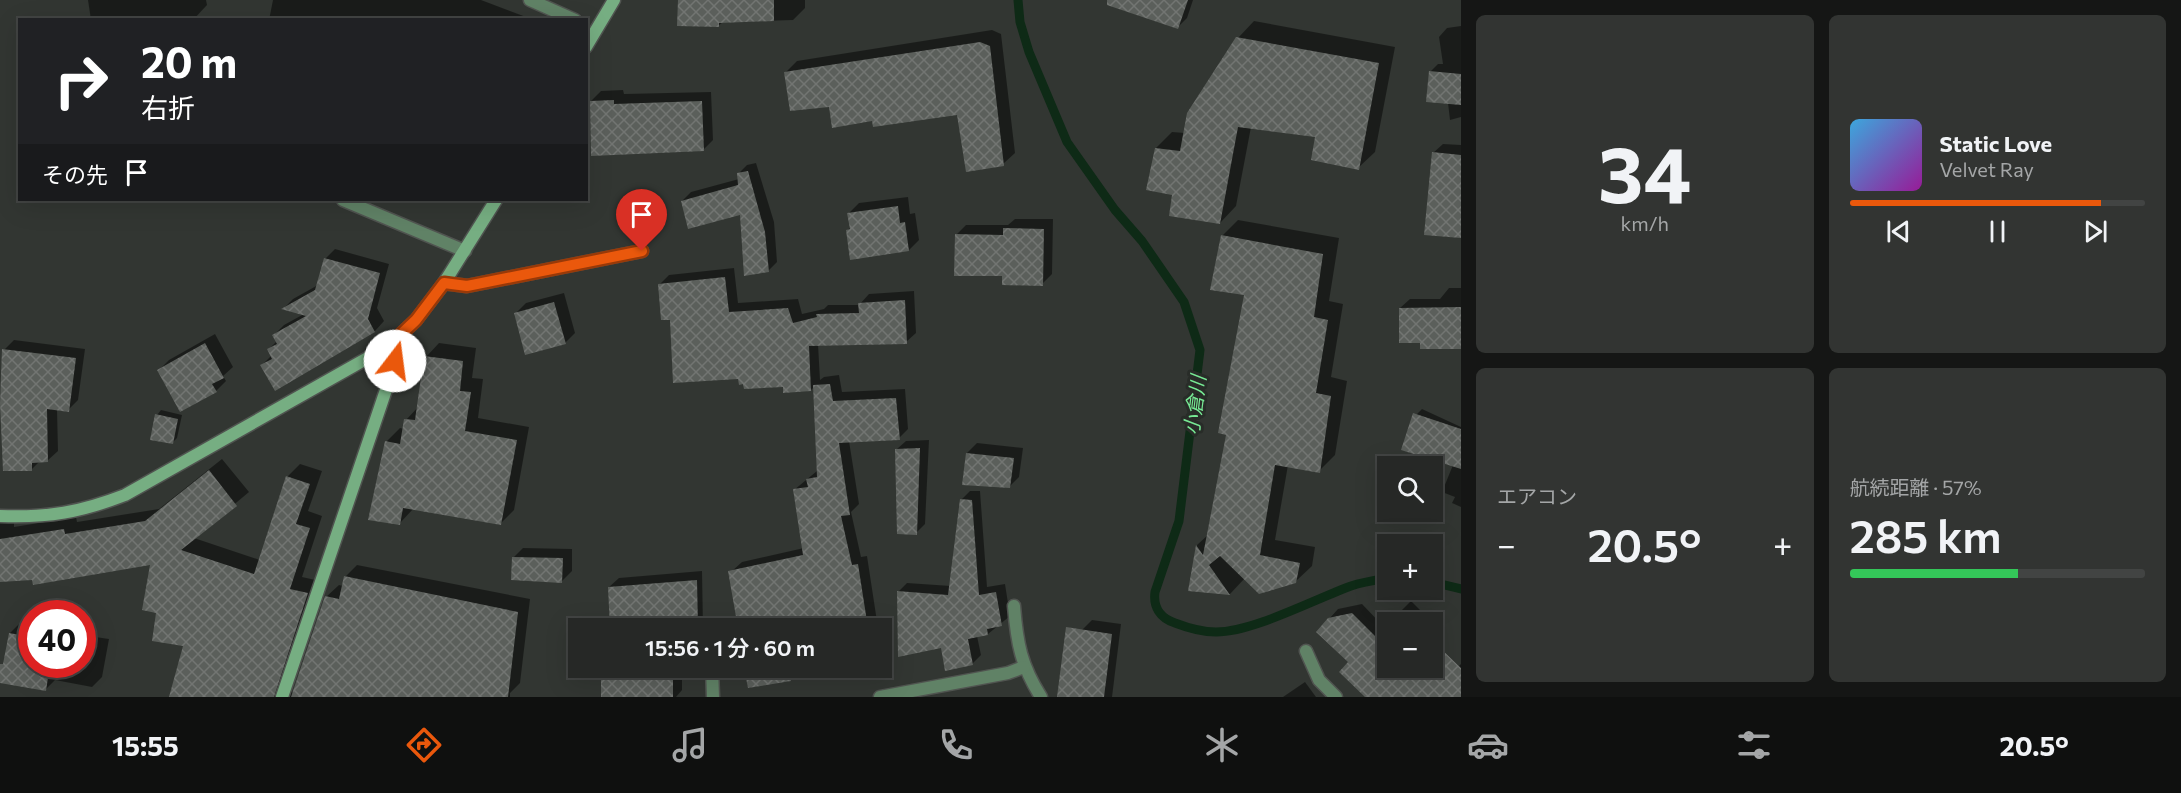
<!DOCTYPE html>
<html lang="ja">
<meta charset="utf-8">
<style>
:root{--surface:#262826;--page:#323432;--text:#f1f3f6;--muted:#a4a6a7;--line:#424443;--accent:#ea580c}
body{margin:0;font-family:Commissioner,"Noto Sans JP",sans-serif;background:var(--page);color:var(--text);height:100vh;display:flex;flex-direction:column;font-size:22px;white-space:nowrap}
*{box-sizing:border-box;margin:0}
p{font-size:20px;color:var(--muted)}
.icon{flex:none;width:33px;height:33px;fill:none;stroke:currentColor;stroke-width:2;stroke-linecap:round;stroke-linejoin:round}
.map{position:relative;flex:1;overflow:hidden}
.details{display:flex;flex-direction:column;gap:15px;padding:15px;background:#151615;width:720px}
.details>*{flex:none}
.hud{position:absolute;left:18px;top:18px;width:570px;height:183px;border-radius:0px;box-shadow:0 6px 24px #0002,0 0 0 2px var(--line);background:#202124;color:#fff;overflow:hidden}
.controls{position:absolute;left:1377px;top:456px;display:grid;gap:12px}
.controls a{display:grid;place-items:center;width:66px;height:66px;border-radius:0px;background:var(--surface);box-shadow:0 6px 24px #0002,0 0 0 2px var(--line);font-size:30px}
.speed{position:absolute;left:18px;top:600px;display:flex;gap:12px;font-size:30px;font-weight:700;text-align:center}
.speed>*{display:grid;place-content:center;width:78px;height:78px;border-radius:50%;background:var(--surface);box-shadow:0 6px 24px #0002,0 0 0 2px var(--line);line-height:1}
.speed .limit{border:9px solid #d22;background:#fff;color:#111}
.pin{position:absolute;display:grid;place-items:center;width:51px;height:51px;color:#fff;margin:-62px -26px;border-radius:50% 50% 50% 0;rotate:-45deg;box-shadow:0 0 6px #0007}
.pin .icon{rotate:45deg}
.me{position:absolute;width:66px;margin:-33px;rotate:15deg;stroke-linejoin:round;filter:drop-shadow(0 0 4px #0008)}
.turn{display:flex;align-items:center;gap:21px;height:126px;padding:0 24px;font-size:27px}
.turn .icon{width:78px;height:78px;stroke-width:2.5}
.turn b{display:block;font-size:42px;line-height:51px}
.then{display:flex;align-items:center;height:57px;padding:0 24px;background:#0003;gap:12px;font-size:22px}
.big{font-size:45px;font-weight:600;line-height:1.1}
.details .card{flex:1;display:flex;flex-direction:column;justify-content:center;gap:9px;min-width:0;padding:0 21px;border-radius:9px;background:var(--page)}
.details .dial{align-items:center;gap:0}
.dial b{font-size:78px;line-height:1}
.song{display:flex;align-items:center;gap:18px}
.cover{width:72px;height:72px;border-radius:9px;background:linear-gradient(135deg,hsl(200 70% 55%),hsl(300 70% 35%))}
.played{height:6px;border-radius:3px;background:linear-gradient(90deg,var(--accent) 85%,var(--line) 85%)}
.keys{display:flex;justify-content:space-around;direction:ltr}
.heat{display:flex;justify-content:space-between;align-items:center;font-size:33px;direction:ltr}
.charge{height:9px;border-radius:4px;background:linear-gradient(90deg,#34c759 57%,var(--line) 0)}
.details .tiles{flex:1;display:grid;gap:15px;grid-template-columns:repeat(2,1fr)}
.trip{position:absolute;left:568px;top:618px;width:324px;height:60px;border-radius:0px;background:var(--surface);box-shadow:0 6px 24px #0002,0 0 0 2px var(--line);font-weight:600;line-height:60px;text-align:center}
.menu{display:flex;height:96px;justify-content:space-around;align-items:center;background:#0f100f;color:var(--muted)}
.menu .icon{width:42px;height:42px}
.menu .on{color:var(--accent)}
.menu b{font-size:27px;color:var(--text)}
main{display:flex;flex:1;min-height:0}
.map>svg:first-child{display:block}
.shadow{fill:#0007}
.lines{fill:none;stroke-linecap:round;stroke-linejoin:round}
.stream{stroke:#0e2a16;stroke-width:9}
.building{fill:url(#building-cross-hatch)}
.street-casing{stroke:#505450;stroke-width:15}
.secondary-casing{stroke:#505450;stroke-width:15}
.street{stroke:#608266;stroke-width:12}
.secondary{stroke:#76ae82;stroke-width:12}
.route-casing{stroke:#983908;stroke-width:15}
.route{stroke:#ea580c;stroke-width:10}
.labels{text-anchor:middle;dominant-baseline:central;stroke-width:6;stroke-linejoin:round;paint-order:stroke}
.water-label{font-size:20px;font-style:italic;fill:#77e994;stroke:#282c28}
</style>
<main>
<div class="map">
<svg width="1461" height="697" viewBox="0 0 1461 697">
<defs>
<pattern id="building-cross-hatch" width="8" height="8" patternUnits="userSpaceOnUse" patternTransform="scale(1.5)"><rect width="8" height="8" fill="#5b5f5b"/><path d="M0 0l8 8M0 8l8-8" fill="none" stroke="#727572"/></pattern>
</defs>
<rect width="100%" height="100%" fill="#323632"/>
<g class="shadow">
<path d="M 88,0 L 206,0 L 207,5 L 193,20 L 91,20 Z"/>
<path d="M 273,0 L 481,0 L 534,20 L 269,20 Z"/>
<path d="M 679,0 L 805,0 L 805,8 L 793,20 L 723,22 L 718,26 Z"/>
<path d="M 1136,0 L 1193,0 L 1187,18 L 1178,27 Z"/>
<path d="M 1254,21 L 1395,47 L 1375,152 L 1358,168 L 1317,136 L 1251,127 L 1236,206 L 1220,223 L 1174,194 L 1156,148 L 1172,132 L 1185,133 L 1238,38 Z"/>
<path d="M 1461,26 L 1461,117 L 1450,120 L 1448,103 L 1430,72 L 1438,64 L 1443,64 L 1439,37 L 1447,28 Z"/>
<path d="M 992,30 L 1001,34 L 1015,153 L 1003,164 L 958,113 L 874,119 L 785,73 L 797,61 Z"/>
<path d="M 623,90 L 624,94 L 711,92 L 713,140 L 703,150 L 591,101 L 601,91 Z"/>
<path d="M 1443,144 L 1461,145 L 1461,236 L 1433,153 Z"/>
<path d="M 756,163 L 774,222 L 777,262 L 768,271 L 741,213 L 682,201 L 691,192 L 739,179 L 738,174 L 747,165 Z"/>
<path d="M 908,197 L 910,214 L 915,213 L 919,240 L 909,250 L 847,231 L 851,227 L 849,213 L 859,203 Z"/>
<path d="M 1015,219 L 1053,219 L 1052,274 L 1042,284 L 1004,275 L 956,235 L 966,225 L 1008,225 Z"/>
<path d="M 1238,220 L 1339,238 L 1329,301 L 1343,304 L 1331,377 L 1347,381 L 1335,455 L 1319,471 L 1288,465 L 1275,540 L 1315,547 L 1312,566 L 1295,582 L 1245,578 L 1230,594 L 1190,590 L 1197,545 L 1209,534 L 1228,434 L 1246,294 L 1222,236 Z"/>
<path d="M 335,249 L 389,264 L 377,308 L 384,321 L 375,331 L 262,365 L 272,355 L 269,349 L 277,341 L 274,335 L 284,325 L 304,314 L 284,308 L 293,299 L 318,285 L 325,259 Z"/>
<path d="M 734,268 L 738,303 L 798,299 L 802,314 L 824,309 L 828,305 L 859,305 L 869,294 L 914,291 L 916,333 L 906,342 L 818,344 L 820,380 L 824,377 L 839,375 L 842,392 L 905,389 L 908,429 L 899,438 L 849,441 L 859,504 L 851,512 L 861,557 L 867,556 L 878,628 L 739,628 L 732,571 L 742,562 L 804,548 L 794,490 L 817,471 L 815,386 L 811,390 L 740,377 L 671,318 L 659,285 L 669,275 Z"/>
<path d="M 1449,288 L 1461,288 L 1461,347 L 1421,341 L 1400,308 L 1410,299 L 1440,299 Z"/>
<path d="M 564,293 L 575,333 L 565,343 L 516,313 L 526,303 Z"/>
<path d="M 215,334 L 233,367 L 223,376 L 226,381 L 216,391 L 159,370 L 169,360 Z"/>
<path d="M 14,340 L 85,349 L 78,400 L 68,410 L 57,409 L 58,451 L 47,461 L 40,461 L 32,469 L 3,402 L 0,402 L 4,350 Z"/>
<path d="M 439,343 L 476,348 L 472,378 L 483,379 L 478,418 L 529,427 L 514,510 L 501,523 L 414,508 L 400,523 L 387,441 L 400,428 L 404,429 L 406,420 L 419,406 L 426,357 Z"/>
<path d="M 1422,409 L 1461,427 L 1461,507 L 1452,503 L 1455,497 L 1442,492 L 1453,465 L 1412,419 Z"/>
<path d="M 161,410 L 182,415 L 177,438 L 172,443 L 157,415 Z"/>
<path d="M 929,440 L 925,524 L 916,533 L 897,449 L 906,441 Z"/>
<path d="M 977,443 L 1023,448 L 1019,477 L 1009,487 L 967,453 Z"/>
<path d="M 222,459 L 249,492 L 194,538 L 260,560 L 288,476 L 300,464 L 322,471 L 308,511 L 322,516 L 302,577 L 320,581 L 288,689 L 294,693 L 326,597 L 339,585 L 343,586 L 345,577 L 357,565 L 530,599 L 520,683 L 510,693 L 510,697 L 171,697 L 184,644 L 152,564 L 0,581 L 0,522 L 14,521 L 14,527 L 76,517 L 77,522 L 159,509 Z"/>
<path d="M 970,491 L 980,491 L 987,587 L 1005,584 L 1010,616 L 988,634 L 977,636 L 981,655 L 972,664 L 941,641 L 898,592 L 907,583 L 951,586 L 961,500 Z"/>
<path d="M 523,548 L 572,549 L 572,571 L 562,581 L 513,558 Z"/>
<path d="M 702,571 L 703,628 L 612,628 L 609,587 L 619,578 Z"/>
<path d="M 1411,601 L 1426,616 L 1421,622 L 1390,622 Z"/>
<path d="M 1362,604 L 1385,628 L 1388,668 L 1432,668 L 1432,640 L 1459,666 L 1461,664 L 1461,697 L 1350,662 L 1329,619 L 1338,609 Z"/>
<path d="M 1092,620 L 1121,624 L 1112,697 L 1089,697 L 1082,630 Z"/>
<path d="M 20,623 L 32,625 L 32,664 L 82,664 L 82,635 L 109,639 L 102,677 L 92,687 L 55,680 L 45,690 L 10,633 Z"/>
<path d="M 602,668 L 682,668 L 682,690 L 676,697 L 602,697 Z"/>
<path d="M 746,668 L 815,668 L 799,671 L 790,680 L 749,687 Z"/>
<path d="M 1305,682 L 1316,697 L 1283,697 Z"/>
</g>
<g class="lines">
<g class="stream">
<path d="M 1018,0 L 1020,22 L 1029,52 L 1067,142 L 1115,210 L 1142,241 L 1184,302 L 1200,350 L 1179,521 L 1155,592 C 1153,607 1160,618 1175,623 C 1188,628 1201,632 1216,632 C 1253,632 1315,599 1351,586 C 1363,582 1376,580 1388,578"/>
<path d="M 1432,582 L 1461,589"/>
</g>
</g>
<g class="building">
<path d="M 678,0 L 774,0 L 774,21 L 719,23 L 719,27 L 677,26 Z"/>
<path d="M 1107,0 L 1188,0 L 1178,29 L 1107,5 Z"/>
<path d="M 1236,37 L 1379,63 L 1359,170 L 1311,160 L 1315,137 L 1238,127 L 1220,224 L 1169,216 L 1172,195 L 1146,190 L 1155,148 L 1180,151 L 1187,113 Z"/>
<path d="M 980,42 L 990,46 L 1004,166 L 966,172 L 957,115 L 873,127 L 872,121 L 832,128 L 829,107 L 790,111 L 784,72 Z"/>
<path d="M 1429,71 L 1461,74 L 1461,105 L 1426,102 Z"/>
<path d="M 614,100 L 614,104 L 702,101 L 704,151 L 591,156 L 590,101 Z"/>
<path d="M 1432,152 L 1461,155 L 1461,238 L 1424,235 Z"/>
<path d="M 748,171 L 765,232 L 769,272 L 744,276 L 740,215 L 688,229 L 681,201 L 738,185 L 737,173 Z"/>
<path d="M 898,206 L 900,223 L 905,222 L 909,251 L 850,260 L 846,230 L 850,229 L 847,213 Z"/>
<path d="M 1003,228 L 1044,229 L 1043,286 L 1002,285 L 1002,276 L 954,276 L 955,234 L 1003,235 Z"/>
<path d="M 1221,235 L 1323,254 L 1314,317 L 1328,320 L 1316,393 L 1331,396 L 1320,473 L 1275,465 L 1260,555 L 1300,563 L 1296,583 L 1259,594 L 1220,556 L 1209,565 L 1230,595 L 1188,591 L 1196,545 L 1203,555 L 1226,435 L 1218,433 L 1244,295 L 1210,290 Z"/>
<path d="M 324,258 L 380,273 L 368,319 L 375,332 L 275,391 L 260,365 L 272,359 L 267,349 L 277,344 L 272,335 L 306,316 L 281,309 L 315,290 Z"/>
<path d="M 725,277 L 729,312 L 788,308 L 793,323 L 817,317 L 816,314 L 859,313 L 858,303 L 905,300 L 907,344 L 809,346 L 811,391 L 783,393 L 783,387 L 744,389 L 743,384 L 739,385 L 738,379 L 673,383 L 670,320 L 661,320 L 658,284 Z"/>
<path d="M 554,302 L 566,344 L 525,355 L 514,313 Z"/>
<path d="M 1461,307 L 1461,349 L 1420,349 L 1420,343 L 1399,343 L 1399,308 Z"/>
<path d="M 205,343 L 224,378 L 212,384 L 217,392 L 180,412 L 157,370 Z"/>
<path d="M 2,349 L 76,358 L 69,412 L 47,409 L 48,462 L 32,463 L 32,471 L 3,471 L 0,403 Z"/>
<path d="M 424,356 L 463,361 L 460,391 L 471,392 L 465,431 L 517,440 L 501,525 L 403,508 L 400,525 L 368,520 L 385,441 L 400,444 L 404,419 L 415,420 Z"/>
<path d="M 830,384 L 833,401 L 896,398 L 900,440 L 839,443 L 850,515 L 841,516 L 852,565 L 858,564 L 868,628 L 738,628 L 728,571 L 803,555 L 793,489 L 808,487 L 806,479 L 817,477 L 813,385 Z"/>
<path d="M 1413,413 L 1461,429 L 1461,469 L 1401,450 Z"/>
<path d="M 155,414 L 178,419 L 173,444 L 150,440 Z"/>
<path d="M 920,448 L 917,535 L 897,534 L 895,449 Z"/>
<path d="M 966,453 L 1014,458 L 1010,488 L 962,485 Z"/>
<path d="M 209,470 L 237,506 L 181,550 L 254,574 L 286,476 L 310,484 L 296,524 L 310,528 L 290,589 L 308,593 L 274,697 L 169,697 L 183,646 L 152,641 L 156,613 L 142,610 L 150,565 L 33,585 L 32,580 L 0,582 L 0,539 L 64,529 L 65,534 L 145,521 Z"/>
<path d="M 960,499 L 972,500 L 979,595 L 996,592 L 1002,626 L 987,629 L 988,635 L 968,639 L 973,665 L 945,671 L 941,648 L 898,657 L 897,591 L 948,595 Z"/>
<path d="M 512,557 L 563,558 L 562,583 L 511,580 Z"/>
<path d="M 344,576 L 518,612 L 508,697 L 291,697 L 325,596 L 339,599 Z"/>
<path d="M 697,580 L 698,628 L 610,628 L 608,587 Z"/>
<path d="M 1352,613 L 1375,636 L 1388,623 L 1388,668 L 1432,668 L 1432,640 L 1461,668 L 1461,697 L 1365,697 L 1339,672 L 1348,662 L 1316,632 L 1328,618 Z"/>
<path d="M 1066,627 L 1112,634 L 1104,697 L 1057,697 Z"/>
<path d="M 9,633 L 32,637 L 32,664 L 50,664 L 46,691 L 0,683 L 0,664 L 3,664 Z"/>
<rect x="601" y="668" width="72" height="29"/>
<path d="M 744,668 L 822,668 L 790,674 L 791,681 L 748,688 Z"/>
</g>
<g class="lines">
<defs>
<g id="street">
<path d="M 530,0 L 575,20"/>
<path d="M 343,200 L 465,251"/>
<path d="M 444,283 L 467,286 L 642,251"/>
<path d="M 1014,606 C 1017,644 1021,665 1041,697"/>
<path d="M 1306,651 L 1319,680 L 1336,697"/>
<path d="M 712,668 L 713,697"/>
<path d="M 880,697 L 1008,673 L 1024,667"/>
</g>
<g id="secondary">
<path d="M 586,47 L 614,0"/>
<path d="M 0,516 C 48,518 81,512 125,495 L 373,355 L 397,338 L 416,320 L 444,283 L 496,200"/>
<path d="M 282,697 L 390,378 L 397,338"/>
</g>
</defs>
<use href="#street" class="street-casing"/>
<use href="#secondary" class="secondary-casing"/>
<use href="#street" class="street"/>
<use href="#secondary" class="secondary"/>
</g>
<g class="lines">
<defs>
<path id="route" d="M 395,361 L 397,338 L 416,320 L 444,283 L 467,286 L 642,251"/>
</defs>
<use href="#route" class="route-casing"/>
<use href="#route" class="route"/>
</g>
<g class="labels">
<g class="water-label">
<text transform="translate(1194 405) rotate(-83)">小倉川</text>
</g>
</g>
</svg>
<div class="controls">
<a><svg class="icon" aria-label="search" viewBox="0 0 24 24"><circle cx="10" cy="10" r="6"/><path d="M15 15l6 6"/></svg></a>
<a>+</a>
<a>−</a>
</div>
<div class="speed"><div class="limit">40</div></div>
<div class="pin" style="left:642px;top:251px;background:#d93025"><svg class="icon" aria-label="arrive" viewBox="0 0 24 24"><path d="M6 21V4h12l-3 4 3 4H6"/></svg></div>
<svg class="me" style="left:395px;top:361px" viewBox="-20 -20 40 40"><circle r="19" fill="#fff"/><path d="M0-13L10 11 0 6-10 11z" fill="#ea580c"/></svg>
<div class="trip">15:56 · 1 分 · 60 m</div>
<div class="hud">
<div class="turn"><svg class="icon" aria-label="right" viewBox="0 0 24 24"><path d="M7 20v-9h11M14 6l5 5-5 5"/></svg><div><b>20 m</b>右折</div></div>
<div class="then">その先<svg class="icon" aria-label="arrive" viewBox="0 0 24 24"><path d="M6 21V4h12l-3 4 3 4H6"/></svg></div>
</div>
</div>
<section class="details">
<div class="tiles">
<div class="card dial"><b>34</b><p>km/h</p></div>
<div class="card">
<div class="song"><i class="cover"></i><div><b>Static Love</b><p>Velvet Ray</p></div></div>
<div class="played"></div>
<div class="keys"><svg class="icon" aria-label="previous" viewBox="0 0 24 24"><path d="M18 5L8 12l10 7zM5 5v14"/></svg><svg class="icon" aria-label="pause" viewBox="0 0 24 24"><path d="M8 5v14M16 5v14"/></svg><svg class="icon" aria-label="next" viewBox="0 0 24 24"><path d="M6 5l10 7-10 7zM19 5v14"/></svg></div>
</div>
<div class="card"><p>エアコン</p>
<div class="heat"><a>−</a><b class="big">20.5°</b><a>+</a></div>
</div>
<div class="card"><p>航続距離 · 57%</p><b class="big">285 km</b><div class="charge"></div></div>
</div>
</section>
</main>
<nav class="menu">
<b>15:55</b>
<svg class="icon on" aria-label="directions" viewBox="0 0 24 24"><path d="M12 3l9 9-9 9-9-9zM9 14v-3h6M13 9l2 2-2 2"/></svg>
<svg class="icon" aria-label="music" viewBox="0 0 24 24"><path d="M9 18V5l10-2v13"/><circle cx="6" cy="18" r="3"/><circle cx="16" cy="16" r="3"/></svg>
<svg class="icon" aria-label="phone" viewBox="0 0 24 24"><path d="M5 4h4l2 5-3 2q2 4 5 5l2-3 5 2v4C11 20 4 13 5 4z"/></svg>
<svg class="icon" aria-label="climate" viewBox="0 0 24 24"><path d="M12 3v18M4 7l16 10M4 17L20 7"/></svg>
<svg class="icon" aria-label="car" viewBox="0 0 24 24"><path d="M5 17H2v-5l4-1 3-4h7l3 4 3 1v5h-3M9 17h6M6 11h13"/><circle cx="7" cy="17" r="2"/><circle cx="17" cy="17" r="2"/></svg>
<svg class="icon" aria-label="filters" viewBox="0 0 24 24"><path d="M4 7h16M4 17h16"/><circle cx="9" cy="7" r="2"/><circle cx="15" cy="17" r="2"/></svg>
<b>20.5°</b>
</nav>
